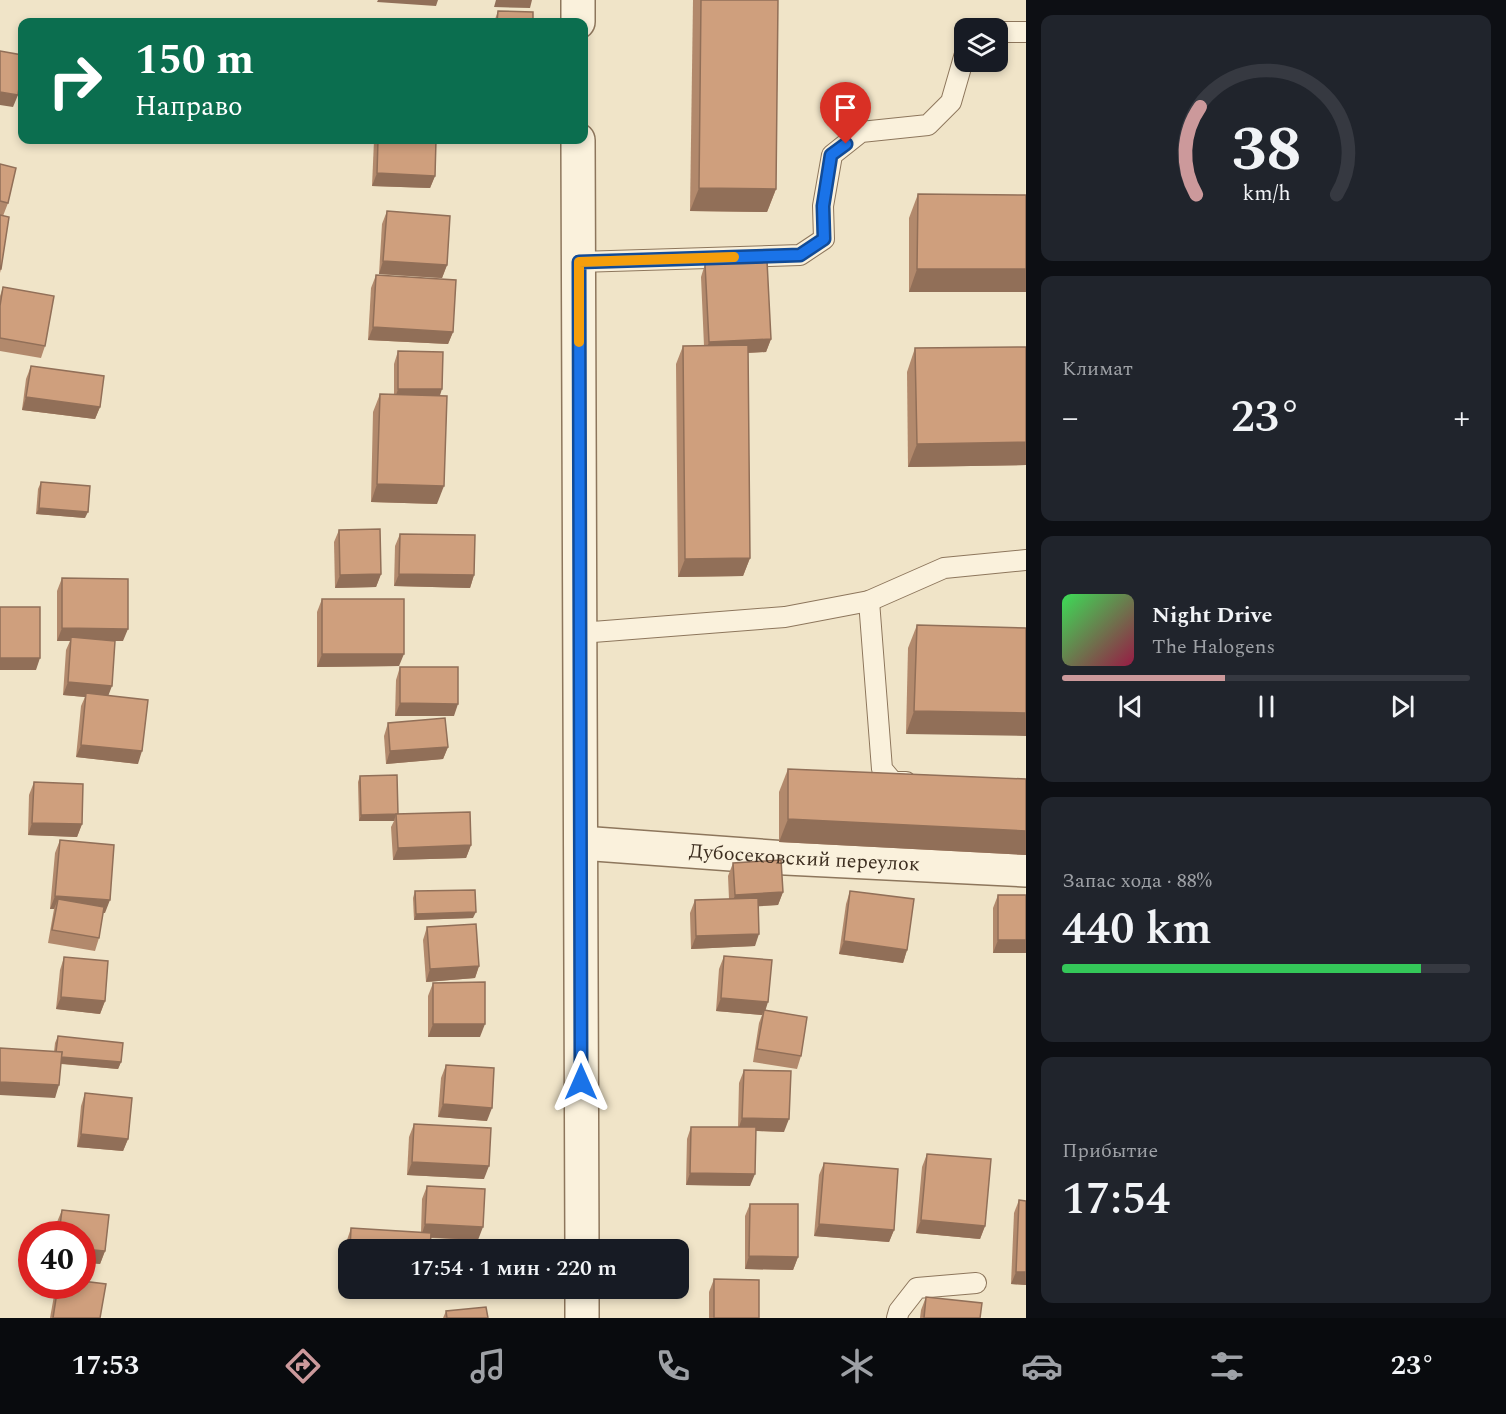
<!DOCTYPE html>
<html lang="ru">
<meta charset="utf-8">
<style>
:root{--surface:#171b24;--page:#20242c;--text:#f1f3f6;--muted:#9ea1a6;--line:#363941;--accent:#cc999b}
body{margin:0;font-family:Spectral,serif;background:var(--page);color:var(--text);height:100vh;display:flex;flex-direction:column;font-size:22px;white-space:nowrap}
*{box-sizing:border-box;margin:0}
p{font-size:20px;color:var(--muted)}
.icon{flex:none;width:33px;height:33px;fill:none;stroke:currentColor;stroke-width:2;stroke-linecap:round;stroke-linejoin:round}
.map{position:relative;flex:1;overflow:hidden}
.side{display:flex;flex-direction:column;gap:15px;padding:15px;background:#0d0f14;width:480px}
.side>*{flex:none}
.top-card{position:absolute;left:18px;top:18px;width:570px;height:126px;border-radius:12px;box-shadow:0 3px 9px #0003;background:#0b6e4f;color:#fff;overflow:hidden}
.tools{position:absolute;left:954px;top:18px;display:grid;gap:12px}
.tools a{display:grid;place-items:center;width:54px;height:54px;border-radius:12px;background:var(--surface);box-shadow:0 3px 9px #0003;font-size:30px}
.speed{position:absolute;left:18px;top:1221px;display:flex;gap:12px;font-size:30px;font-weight:700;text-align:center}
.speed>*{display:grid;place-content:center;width:78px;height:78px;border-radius:50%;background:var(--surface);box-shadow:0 3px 9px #0003;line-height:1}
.speed .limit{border:9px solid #d22;background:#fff;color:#111}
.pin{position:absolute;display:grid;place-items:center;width:51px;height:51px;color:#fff;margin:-62px -26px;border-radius:50% 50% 50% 0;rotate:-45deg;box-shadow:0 0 6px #0007}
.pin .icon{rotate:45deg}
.me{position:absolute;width:66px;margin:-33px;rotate:0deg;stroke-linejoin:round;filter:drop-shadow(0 0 4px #0008)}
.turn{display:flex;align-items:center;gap:21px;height:126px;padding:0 18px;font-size:27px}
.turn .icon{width:78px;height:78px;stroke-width:2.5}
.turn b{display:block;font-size:42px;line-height:51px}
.big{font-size:45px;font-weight:600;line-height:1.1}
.side .card{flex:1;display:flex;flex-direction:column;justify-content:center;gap:9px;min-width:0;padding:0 21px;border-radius:12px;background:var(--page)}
.side .dial{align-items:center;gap:0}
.dial svg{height:156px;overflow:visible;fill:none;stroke:var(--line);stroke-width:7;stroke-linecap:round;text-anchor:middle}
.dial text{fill:var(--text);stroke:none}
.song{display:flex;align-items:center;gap:18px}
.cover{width:72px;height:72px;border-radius:9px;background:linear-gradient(135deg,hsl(130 70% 55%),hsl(340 70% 35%))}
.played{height:6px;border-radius:3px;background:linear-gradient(90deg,var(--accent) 40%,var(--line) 40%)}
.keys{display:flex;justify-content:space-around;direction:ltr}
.heat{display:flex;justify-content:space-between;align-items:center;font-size:33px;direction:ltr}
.charge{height:9px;border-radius:4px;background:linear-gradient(90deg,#34c759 88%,var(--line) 0)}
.trip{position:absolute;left:338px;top:1239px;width:351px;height:60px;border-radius:12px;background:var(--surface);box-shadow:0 3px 9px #0003;font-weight:600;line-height:60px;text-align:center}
.menu{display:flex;height:96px;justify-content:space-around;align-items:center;background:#090b0e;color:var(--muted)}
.menu .icon{width:42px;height:42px}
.menu .selected{color:var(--accent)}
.menu b{font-size:27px;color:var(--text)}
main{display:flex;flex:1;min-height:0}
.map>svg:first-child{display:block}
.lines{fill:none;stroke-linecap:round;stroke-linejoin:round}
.service-casing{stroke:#8d765c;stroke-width:22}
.minor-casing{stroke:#8d765c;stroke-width:36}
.tertiary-casing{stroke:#8d765c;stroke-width:36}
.service{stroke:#faf1dc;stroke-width:20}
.minor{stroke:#faf1dc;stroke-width:33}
.tertiary{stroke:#faf1dc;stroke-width:33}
.wall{fill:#b2896c}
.shaded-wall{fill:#916f58}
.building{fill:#cf9f7d;stroke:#916f58;stroke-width:1.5}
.route-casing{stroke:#114b97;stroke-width:15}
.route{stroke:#1a73e8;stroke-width:10}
.slow{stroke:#f59e0b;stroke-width:10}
.labels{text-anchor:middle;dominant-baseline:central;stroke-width:6;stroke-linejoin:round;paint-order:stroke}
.street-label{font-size:20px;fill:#3d2e20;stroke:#f7eed8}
</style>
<main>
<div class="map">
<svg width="1026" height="1318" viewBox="0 0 1026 1318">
<rect width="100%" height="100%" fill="#f0e4c8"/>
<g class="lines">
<defs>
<g id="service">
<path d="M 998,32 L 1026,32"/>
<path d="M 579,262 L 800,255 L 824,239 L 823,206 L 832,155 L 861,132 L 928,125 L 951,102 L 964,57"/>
<path d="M 869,601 L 882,769 L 893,782 L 906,782"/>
<path d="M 580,633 L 785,617 L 869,601 L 944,568 L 1026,560"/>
<path d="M 897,1318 L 899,1311 L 917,1288 L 976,1283"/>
</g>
<g id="minor">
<path id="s1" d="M 581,843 L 786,858 L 1026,870"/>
</g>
<g id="tertiary">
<path d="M 578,0 L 578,22"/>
<path d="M 578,140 L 582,1250"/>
<path d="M 582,1288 L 582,1318"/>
</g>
</defs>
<use href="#service" class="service-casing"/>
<use href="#minor" class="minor-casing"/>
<use href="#tertiary" class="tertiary-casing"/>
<use href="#service" class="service"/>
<use href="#minor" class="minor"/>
<use href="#tertiary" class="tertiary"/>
</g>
<g class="wall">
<path d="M 693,0 L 778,0 L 776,189 L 767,212 L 690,211 Z"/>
<path d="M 498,11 L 533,22 L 494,22 Z"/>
<path d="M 374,140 L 436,140 L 435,176 L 430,188 L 372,186 Z"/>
<path d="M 0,164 L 8,203 L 3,216 L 1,269 L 0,273 Z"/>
<path d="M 918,194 L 1026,195 L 1026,292 L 909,292 L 909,218 Z"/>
<path d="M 387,211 L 447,265 L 442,278 L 379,274 L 382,224 Z"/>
<path d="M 705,264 L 771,339 L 766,352 L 748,353 L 750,558 L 743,576 L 678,577 L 676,364 L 683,346 L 704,346 L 701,277 Z"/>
<path d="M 376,275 L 453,332 L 448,344 L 368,340 L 371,288 Z"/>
<path d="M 3,287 L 45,346 L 41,358 L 0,351 L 0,296 Z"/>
<path d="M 1026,347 L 1026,465 L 908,467 L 907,372 L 915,348 Z"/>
<path d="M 398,351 L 440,395 L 437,504 L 371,502 L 373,412 L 380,394 L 394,394 L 394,364 Z"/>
<path d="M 31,366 L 100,407 L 95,419 L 22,410 L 26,379 Z"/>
<path d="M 41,482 L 85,518 L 36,514 L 38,489 Z"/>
<path d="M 339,530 L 381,574 L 376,587 L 335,588 L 334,542 Z"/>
<path d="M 400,534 L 474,575 L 470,588 L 394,586 L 395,546 Z"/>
<path d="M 62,578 L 123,641 L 115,641 L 108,696 L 138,764 L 76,757 L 81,706 L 85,697 L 63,695 L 66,650 L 70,641 L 57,641 L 57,591 Z"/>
<path d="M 322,599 L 399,666 L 317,667 L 317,612 Z"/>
<path d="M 917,625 L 1026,628 L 906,734 L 908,648 Z"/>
<path d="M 400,667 L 454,716 L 395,716 L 396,680 Z"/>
<path d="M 388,723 L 448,747 L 443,759 L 386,764 L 384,736 Z"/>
<path d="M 788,769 L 1026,779 L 1026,855 L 779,842 L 779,792 Z"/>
<path d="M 360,776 L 398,814 L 471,845 L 466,858 L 393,860 L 391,827 L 394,821 L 359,821 L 358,782 Z"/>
<path d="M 34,782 L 82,824 L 77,837 L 28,835 L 29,795 Z"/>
<path d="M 60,840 L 105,913 L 103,913 L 99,938 L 95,951 L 48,943 L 54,909 L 50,909 L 55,853 Z"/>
<path d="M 733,863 L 783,892 L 778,905 L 758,906 L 755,946 L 691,949 L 690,913 L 695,900 L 729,899 L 728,876 Z"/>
<path d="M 415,891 L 473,918 L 414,920 L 413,898 Z"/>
<path d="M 850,891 L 907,950 L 903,963 L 839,954 L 846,904 Z"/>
<path d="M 998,895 L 1026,953 L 993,953 L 993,908 Z"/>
<path d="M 427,927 L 479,966 L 475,978 L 426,982 L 423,940 Z"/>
<path d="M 724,956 L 801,1056 L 797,1069 L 753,1062 L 759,1023 L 762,1015 L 716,1011 L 719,969 Z"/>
<path d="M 64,957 L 105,1001 L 100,1014 L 56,1009 L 60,970 Z"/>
<path d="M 433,983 L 480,1037 L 428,1037 L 428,996 Z"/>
<path d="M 58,1036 L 121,1062 L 118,1069 L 61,1064 L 55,1098 L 54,1052 L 55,1043 Z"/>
<path d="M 446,1065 L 487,1121 L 438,1117 L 441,1078 Z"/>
<path d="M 744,1070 L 784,1132 L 756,1131 L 750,1186 L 686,1185 L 687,1139 L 691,1127 L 738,1127 L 739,1083 Z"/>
<path d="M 85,1093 L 128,1139 L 123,1151 L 77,1147 L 81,1106 Z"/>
<path d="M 414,1124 L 484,1179 L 407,1175 L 409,1137 Z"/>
<path d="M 927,1154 L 985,1226 L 980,1239 L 916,1233 L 922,1167 Z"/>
<path d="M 824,1163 L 894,1230 L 889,1242 L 814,1236 L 819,1175 Z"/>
<path d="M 427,1186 L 478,1240 L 431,1238 L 430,1250 L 348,1250 L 348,1286 L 343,1285 L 347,1240 L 351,1228 L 421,1233 L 422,1199 Z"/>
<path d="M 1019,1200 L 1026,1201 L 1026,1285 L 1011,1284 L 1014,1213 Z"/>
<path d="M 750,1204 L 798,1257 L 793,1270 L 745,1269 L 745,1216 Z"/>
<path d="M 62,1210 L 109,1215 L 105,1251 L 100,1264 L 82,1262 L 82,1234 L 56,1234 L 57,1222 Z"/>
<path d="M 714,1279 L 759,1318 L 709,1318 L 709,1292 Z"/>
<path d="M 57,1286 L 82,1286 L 100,1318 L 50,1318 L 55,1290 Z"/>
<path d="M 926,1297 L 980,1318 L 920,1318 L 921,1310 Z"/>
<path d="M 446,1311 L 488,1318 L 443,1318 Z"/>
</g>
<g class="shaded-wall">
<path d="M 378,0 L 438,0 L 436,6 L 377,2 Z"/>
<path d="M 496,0 L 532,0 L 530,8 L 494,7 Z"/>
<path d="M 0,92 L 18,95 L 13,107 L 0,105 Z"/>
<path d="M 377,173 L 435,176 L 430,188 L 372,186 Z"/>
<path d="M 699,188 L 776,189 L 767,212 L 690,211 Z"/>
<path d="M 383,261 L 447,265 L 442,278 L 379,274 Z"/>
<path d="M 917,269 L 1026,269 L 1026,292 L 909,292 Z"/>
<path d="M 373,327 L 453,332 L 448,344 L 368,340 Z"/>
<path d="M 771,339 L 766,352 L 704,355 L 709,342 Z"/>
<path d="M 398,389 L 442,389 L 438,402 L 394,402 Z"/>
<path d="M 26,397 L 100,407 L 95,419 L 22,410 Z"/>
<path d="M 1026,442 L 1026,465 L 908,467 L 917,444 Z"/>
<path d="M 377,484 L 444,486 L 437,504 L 371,502 Z"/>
<path d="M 39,508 L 88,512 L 85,518 L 36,514 Z"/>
<path d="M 750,558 L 743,576 L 678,577 L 685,559 Z"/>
<path d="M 381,574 L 376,587 L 335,588 L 340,575 Z"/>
<path d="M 399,574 L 474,575 L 470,588 L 394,586 Z"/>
<path d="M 62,628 L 128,629 L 123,641 L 71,641 L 71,637 L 70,641 L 57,641 Z"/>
<path d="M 322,654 L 404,654 L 399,666 L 317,667 Z"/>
<path d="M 0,658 L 40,658 L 36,670 L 0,670 Z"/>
<path d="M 68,682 L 112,686 L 107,699 L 86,693 L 85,697 L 63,695 Z"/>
<path d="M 400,703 L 458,704 L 454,716 L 395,716 Z"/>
<path d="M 914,711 L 1026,713 L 1026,736 L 906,734 Z"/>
<path d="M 81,745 L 142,751 L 138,764 L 76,757 Z"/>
<path d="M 448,747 L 443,759 L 386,764 L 390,751 Z"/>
<path d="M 396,814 L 394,821 L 359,821 L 361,815 Z"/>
<path d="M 788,819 L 1026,831 L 1026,855 L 779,842 Z"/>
<path d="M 32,823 L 82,824 L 77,837 L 28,835 Z"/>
<path d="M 471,845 L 466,858 L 393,860 L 398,848 Z"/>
<path d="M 783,892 L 778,905 L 730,908 L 735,895 Z"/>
<path d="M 55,896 L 110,900 L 105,913 L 56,909 L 58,899 L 54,909 L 50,909 Z"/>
<path d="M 476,912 L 473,918 L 414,920 L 416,914 Z"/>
<path d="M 759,934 L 755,946 L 691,949 L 696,936 Z"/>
<path d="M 998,940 L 1026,940 L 1026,953 L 993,953 Z"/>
<path d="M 844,941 L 907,950 L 903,963 L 839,954 Z"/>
<path d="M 479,966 L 475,978 L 426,982 L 430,969 Z"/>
<path d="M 61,997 L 105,1001 L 100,1014 L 56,1009 Z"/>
<path d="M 721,998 L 768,1002 L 764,1015 L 764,1010 L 762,1015 L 716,1011 Z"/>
<path d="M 433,1024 L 485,1024 L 480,1037 L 428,1037 Z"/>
<path d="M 56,1056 L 121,1062 L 118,1069 L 54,1063 Z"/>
<path d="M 0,1082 L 59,1085 L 55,1098 L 0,1095 Z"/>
<path d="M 443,1104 L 492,1108 L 487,1121 L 438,1117 Z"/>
<path d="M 742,1118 L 789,1119 L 784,1132 L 738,1130 Z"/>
<path d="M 81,1134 L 128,1139 L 123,1151 L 77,1147 Z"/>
<path d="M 412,1162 L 489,1166 L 484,1179 L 407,1175 Z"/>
<path d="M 690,1173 L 755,1174 L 750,1186 L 686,1185 Z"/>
<path d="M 921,1220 L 985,1226 L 980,1239 L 916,1233 Z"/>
<path d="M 425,1224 L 483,1227 L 478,1240 L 421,1237 Z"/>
<path d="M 819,1224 L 894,1230 L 889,1242 L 814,1236 Z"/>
<path d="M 82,1249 L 105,1251 L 100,1264 L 82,1262 Z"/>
<path d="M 749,1256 L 798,1257 L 793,1270 L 745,1269 Z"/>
<path d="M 1016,1272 L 1026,1272 L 1026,1285 L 1011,1284 Z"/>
<path d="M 348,1273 L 348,1286 L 343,1285 Z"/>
<path d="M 386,1288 L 424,1288 L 423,1291 Z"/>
</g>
<g class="building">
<path d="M 701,0 L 778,0 L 776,189 L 699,188 Z"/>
<path d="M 498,11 L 533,12 L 533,22 L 497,22 Z"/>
<path d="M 0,51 L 22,55 L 22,65 L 18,95 L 0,92 Z"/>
<path d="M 378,140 L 436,140 L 435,176 L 377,173 Z"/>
<path d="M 0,164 L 16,168 L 8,203 L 0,201 Z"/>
<path d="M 918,194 L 1026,195 L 1026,269 L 917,269 Z"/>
<path d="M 387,211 L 450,216 L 447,265 L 383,261 Z"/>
<path d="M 0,215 L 9,217 L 1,269 L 0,269 Z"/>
<path d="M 767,261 L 771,339 L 709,342 L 705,264 Z"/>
<path d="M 376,275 L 456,280 L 453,332 L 373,327 Z"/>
<path d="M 3,287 L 54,296 L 45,346 L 0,338 L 0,306 Z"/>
<path d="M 748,345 L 750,558 L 685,559 L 683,346 Z"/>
<path d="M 1026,347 L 1026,442 L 917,444 L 915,348 Z"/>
<path d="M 398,351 L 443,352 L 442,389 L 398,389 Z"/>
<path d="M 31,366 L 104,376 L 100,407 L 26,397 Z"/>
<path d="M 380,394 L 447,396 L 444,486 L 377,484 Z"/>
<path d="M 41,482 L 90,486 L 88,512 L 39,508 Z"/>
<path d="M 380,529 L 381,574 L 340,575 L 339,530 Z"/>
<path d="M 400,534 L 475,535 L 474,575 L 399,574 Z"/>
<path d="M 62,578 L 128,579 L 128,629 L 62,628 Z"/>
<rect x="322" y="599" width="82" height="55"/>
<rect x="0" y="607" width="40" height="51"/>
<path d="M 917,625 L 1026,628 L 1026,713 L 914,711 Z"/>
<path d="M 71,637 L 115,641 L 112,686 L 68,682 Z"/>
<path d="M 400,667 L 458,667 L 458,704 L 400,703 Z"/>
<path d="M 86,693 L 148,700 L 142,751 L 81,745 Z"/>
<path d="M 445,718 L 448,747 L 390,751 L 388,723 Z"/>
<path d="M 788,769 L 1026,779 L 1026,831 L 788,819 Z"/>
<path d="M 397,775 L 398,814 L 361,815 L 360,776 Z"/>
<path d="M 34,782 L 83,784 L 82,824 L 32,823 Z"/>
<path d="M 470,812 L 471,845 L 398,848 L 396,814 Z"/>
<path d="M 60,840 L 114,845 L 110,900 L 55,896 Z"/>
<path d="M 781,860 L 783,892 L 735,895 L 733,863 Z"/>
<path d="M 475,890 L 476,912 L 416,914 L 415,891 Z"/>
<path d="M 850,891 L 914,899 L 907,950 L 844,941 Z"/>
<rect x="998" y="895" width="28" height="45"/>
<path d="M 758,898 L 759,934 L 696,936 L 695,900 Z"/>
<path d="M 58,899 L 104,907 L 99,938 L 52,930 Z"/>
<path d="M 476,924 L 479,966 L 430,969 L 427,927 Z"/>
<path d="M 724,956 L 772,960 L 768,1002 L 721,998 Z"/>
<path d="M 64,957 L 108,961 L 105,1001 L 61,997 Z"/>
<path d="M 485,982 L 485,1024 L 433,1024 L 433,983 Z"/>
<path d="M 764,1010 L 807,1017 L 801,1056 L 757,1049 Z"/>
<path d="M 58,1036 L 123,1043 L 121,1062 L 61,1057 L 62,1052 L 56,1052 Z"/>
<path d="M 0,1048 L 62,1052 L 59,1085 L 0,1082 Z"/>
<path d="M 446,1065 L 494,1068 L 492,1108 L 443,1104 Z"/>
<path d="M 744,1070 L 791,1071 L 789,1119 L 742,1118 Z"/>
<path d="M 85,1093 L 132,1098 L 128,1139 L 81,1134 Z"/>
<path d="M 414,1124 L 491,1128 L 489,1166 L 412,1162 Z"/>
<path d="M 691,1127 L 756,1127 L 755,1174 L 690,1173 Z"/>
<path d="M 927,1154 L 991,1159 L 985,1226 L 921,1220 Z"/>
<path d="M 824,1163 L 898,1169 L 894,1230 L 819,1224 Z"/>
<path d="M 427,1186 L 485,1189 L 483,1227 L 425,1224 Z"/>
<path d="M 1019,1200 L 1026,1201 L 1026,1272 L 1016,1272 Z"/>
<path d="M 750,1204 L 798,1204 L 798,1257 L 749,1256 Z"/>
<path d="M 62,1210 L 109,1215 L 105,1251 L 82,1249 L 82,1234 L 59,1234 Z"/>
<path d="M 351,1228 L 431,1233 L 430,1250 L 350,1250 Z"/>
<path d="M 714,1279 L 759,1280 L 759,1318 L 714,1318 Z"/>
<path d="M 82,1281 L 106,1284 L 100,1318 L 53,1318 L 58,1286 L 82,1286 Z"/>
<path d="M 926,1297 L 982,1303 L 980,1318 L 924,1318 Z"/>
<path d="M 486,1307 L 488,1318 L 447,1318 L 446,1311 Z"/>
</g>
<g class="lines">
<defs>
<path id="route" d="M 581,1082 L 579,262 L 800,255 L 824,239 L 823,206 L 831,155 L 846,144"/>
</defs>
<use href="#route" class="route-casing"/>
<use href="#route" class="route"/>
<path class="slow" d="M 579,342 L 579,262 L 734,257"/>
</g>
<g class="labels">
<g class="street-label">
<text stroke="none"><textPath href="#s1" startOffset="224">Дубосековский переулок</textPath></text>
</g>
</g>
</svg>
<div class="tools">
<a><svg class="icon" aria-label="layers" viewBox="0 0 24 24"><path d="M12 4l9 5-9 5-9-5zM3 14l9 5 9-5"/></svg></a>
</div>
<div class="speed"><div class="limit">40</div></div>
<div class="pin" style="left:846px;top:144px;background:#d93025"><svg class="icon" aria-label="arrive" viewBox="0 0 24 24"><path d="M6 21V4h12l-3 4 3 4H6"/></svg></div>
<svg class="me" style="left:581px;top:1082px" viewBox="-20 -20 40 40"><path d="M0-17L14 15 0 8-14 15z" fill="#1a73e8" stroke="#fff" stroke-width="4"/></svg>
<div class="trip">17:54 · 1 мин · 220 m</div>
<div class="top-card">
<div class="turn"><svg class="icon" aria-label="right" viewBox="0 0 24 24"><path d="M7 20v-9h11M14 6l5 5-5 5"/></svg><div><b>150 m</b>Направо</div></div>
</div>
</div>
<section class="side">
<div class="card dial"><svg viewBox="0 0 100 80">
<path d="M14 69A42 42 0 1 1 86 69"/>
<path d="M14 69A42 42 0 0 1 16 24" stroke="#cc999b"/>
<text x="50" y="56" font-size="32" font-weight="700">38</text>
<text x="50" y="72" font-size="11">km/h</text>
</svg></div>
<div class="card"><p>Климат</p>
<div class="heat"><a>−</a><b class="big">23°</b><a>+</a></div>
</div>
<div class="card">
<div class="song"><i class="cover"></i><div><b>Night Drive</b><p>The Halogens</p></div></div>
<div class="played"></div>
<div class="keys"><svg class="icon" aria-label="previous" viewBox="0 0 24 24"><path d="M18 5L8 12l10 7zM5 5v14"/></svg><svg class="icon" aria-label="pause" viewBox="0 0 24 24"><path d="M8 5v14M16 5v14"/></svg><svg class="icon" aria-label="next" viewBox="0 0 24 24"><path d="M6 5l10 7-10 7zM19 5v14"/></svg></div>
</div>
<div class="card"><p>Запас хода · 88%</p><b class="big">440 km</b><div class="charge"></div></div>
<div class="card"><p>Прибытие</p><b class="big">17:54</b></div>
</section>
</main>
<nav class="menu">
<b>17:53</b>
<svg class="icon selected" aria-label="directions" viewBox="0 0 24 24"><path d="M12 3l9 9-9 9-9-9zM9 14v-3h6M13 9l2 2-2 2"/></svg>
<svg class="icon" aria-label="music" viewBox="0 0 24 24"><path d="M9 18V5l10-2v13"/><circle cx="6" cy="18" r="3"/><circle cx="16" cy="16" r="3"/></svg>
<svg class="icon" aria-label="phone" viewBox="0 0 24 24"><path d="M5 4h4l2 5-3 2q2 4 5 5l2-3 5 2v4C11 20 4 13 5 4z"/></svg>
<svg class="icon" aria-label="climate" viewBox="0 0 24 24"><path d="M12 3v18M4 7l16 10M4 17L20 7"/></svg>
<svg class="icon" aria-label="car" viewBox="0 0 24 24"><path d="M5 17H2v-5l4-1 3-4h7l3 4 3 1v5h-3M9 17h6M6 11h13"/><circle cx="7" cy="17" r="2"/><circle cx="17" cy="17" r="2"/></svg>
<svg class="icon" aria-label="filters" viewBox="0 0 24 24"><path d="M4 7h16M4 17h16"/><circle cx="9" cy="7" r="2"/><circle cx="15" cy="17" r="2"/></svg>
<b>23°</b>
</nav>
